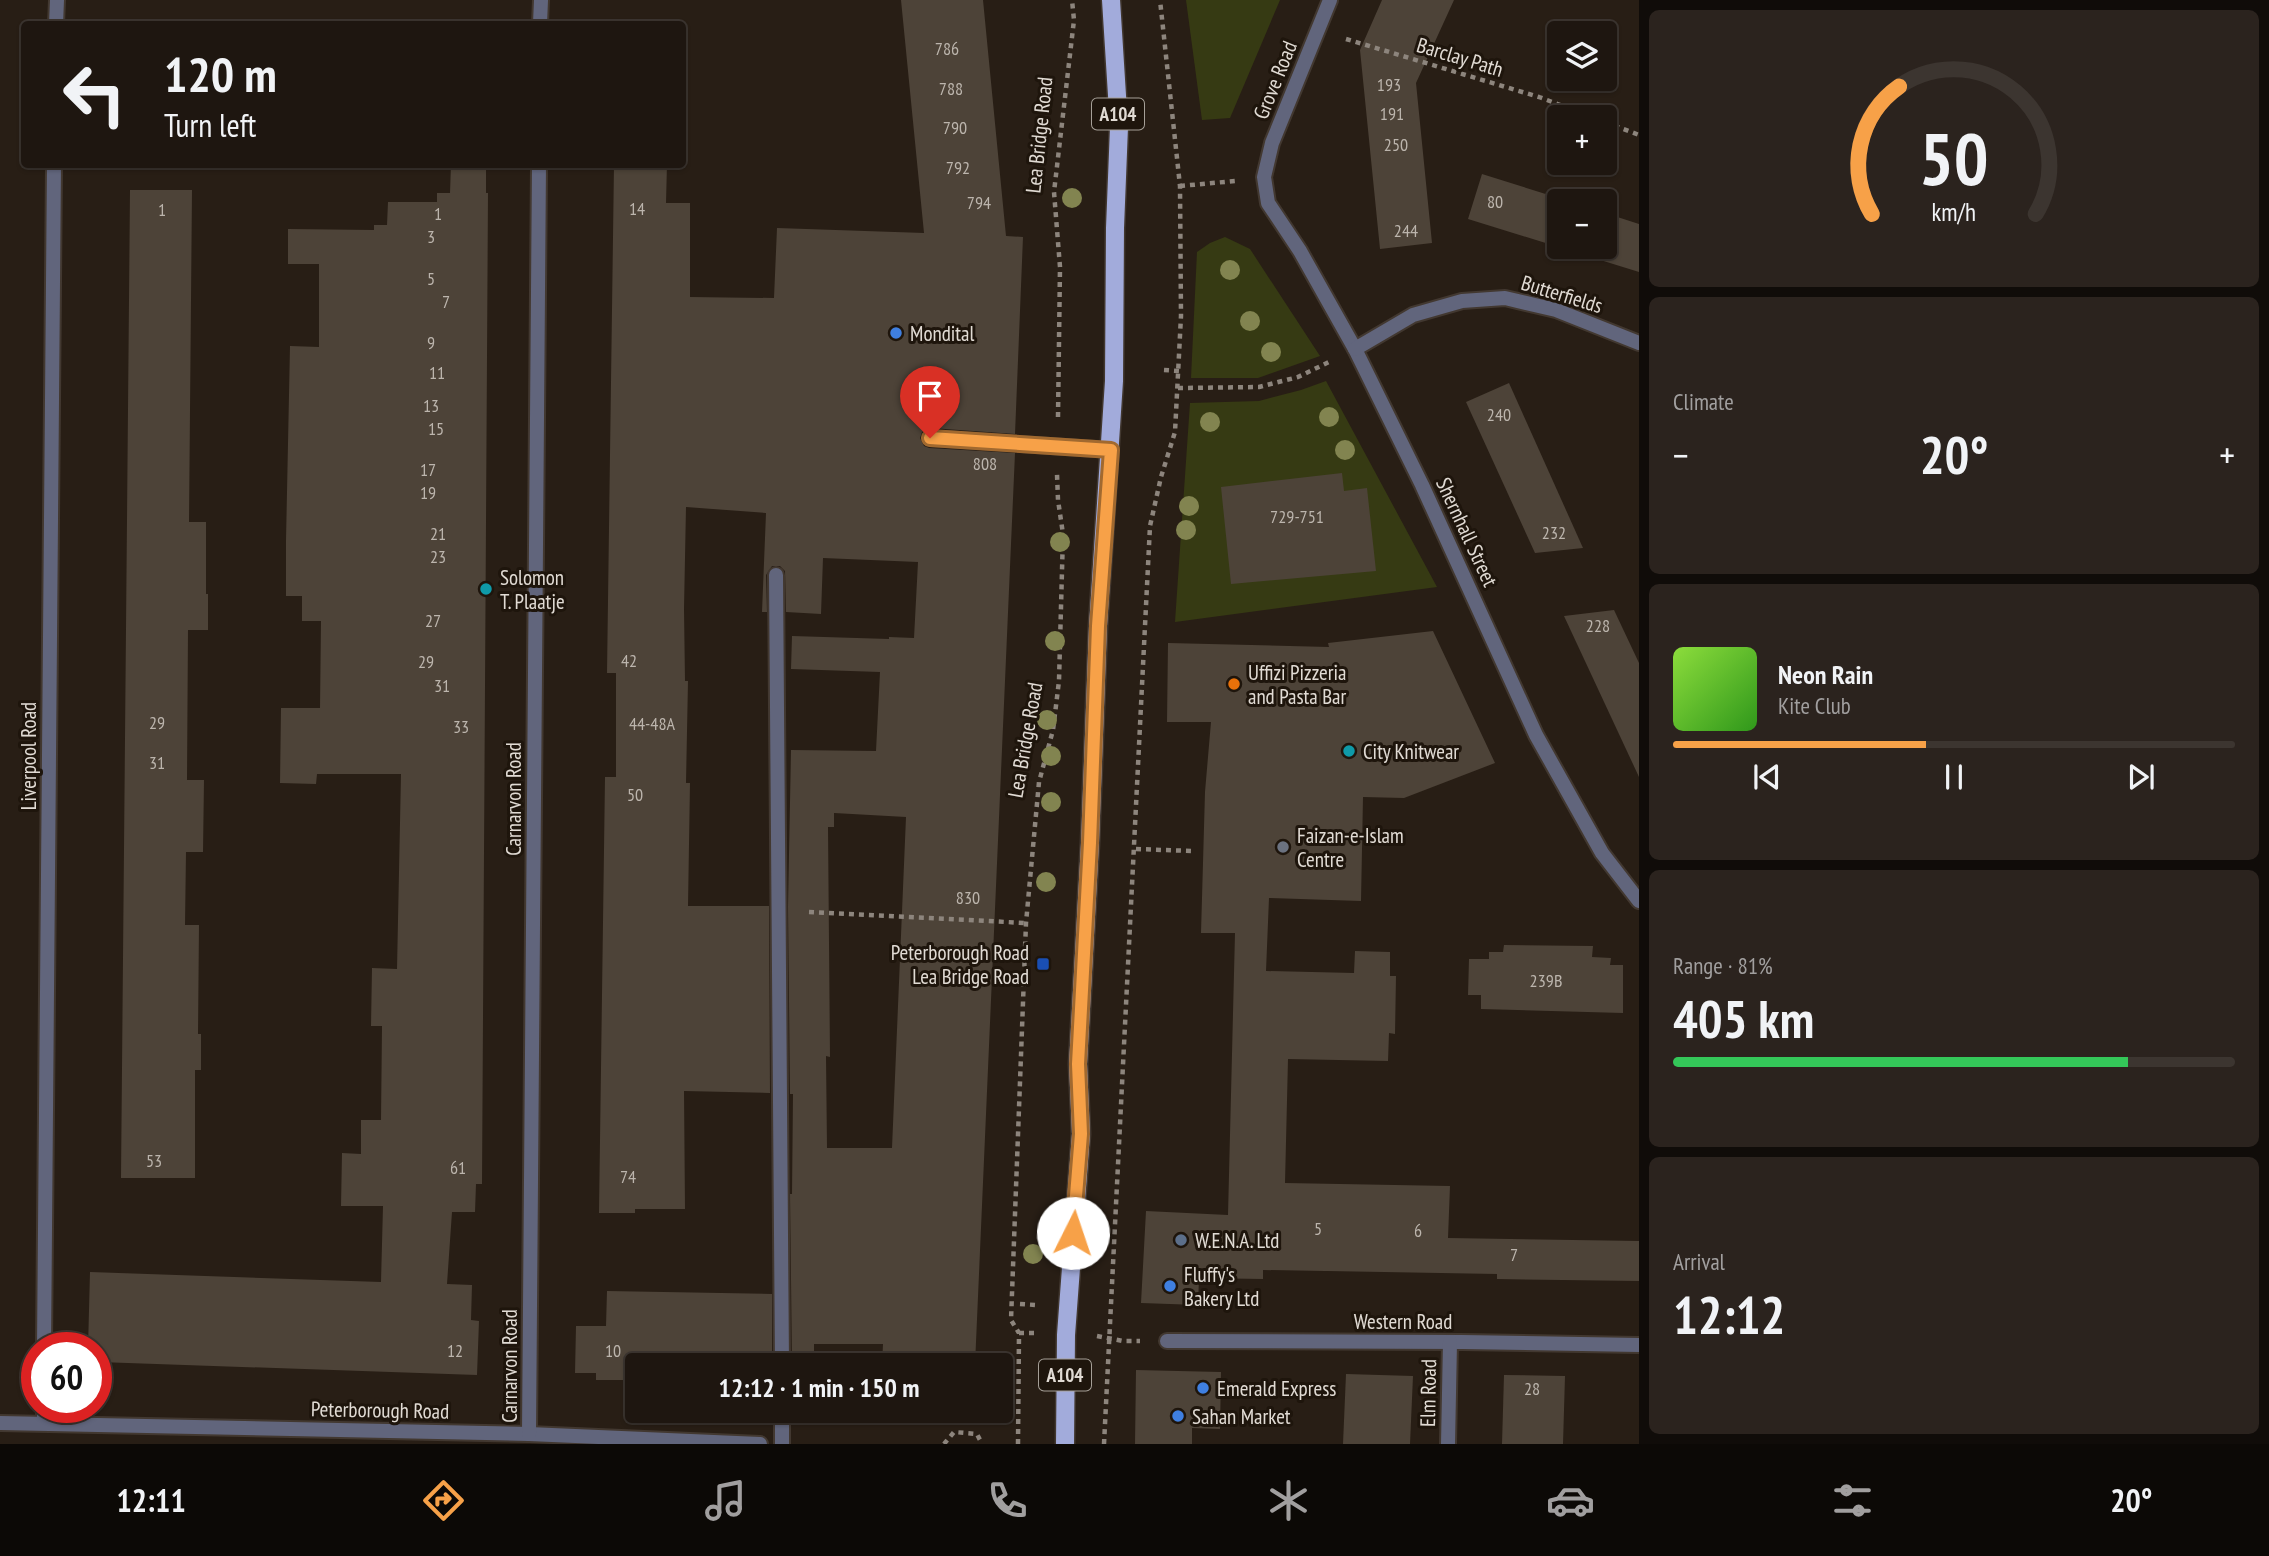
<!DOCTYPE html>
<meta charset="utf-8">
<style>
:root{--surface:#1e1610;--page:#2b231e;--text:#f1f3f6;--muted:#a19f9f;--line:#3c3530;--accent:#f7a148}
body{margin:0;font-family:"PT Sans Narrow",sans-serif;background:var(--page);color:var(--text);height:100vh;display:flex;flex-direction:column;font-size:26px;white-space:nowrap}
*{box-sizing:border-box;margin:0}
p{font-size:23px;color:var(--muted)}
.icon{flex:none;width:38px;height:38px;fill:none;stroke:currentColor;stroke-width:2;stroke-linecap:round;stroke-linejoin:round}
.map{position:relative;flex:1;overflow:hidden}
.drawer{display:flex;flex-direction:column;gap:10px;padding:10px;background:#100c09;width:630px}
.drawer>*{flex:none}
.top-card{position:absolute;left:21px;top:21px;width:665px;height:147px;border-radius:7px;box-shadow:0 2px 5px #0004,0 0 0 2px var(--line);background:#1e1610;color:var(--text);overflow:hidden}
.controls{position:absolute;left:1547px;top:21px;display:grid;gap:14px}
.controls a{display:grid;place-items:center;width:70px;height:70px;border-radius:7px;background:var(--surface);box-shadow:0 2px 5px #0004,0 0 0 2px var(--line);font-size:35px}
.speed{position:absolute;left:21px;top:1332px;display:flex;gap:14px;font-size:35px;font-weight:700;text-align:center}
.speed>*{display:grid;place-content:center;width:91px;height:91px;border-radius:50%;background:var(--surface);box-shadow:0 2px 5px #0004,0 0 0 2px var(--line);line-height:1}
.speed .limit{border:10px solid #d22;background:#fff;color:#111}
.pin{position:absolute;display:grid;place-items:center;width:60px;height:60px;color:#fff;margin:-72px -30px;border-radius:50% 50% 50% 0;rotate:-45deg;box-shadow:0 0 7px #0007}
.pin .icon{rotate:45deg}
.me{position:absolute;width:77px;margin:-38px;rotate:4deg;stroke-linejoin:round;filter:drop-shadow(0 0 5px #0008)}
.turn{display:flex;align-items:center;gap:24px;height:147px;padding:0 28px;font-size:32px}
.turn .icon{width:91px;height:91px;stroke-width:2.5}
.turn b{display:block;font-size:49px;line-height:60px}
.big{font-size:52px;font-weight:600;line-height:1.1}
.drawer .tile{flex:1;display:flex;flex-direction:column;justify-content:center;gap:10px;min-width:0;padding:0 24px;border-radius:10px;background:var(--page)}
.drawer .dial{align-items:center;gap:0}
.dial svg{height:182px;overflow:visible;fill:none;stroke:var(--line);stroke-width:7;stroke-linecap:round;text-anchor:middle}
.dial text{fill:var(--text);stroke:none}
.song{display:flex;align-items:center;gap:21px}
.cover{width:84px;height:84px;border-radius:10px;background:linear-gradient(135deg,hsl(90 70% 55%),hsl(110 70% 35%))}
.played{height:7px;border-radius:4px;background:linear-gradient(90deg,var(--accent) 45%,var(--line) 45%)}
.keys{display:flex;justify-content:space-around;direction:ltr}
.heat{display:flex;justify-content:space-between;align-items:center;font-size:38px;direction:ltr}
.charge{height:10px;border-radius:5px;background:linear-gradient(90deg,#34c759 81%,var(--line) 0)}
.trip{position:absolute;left:625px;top:1353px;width:388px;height:70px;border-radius:7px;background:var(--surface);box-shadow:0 2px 5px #0004,0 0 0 2px var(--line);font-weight:600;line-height:70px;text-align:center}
.tabs{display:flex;height:112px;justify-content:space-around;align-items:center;background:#0c0906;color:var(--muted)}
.tabs .icon{width:49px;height:49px}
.tabs .selected{color:var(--accent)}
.tabs b{font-size:32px;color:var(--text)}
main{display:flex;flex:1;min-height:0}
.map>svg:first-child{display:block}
.green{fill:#363a13}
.building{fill:#4d4338;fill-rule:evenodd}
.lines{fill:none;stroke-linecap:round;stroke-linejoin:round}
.service-casing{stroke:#423830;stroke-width:18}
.minor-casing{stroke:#423830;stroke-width:18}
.primary-casing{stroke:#423830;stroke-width:21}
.path{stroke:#8d857d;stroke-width:4.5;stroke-dasharray:5 5;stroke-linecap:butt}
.service{stroke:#61657c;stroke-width:14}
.minor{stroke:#61657c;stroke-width:14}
.primary{stroke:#a2abdb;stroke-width:18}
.tree{fill:#828450}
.route-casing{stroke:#a1692f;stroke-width:18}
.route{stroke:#f7a148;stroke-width:12}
.shop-dot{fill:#3f7fe0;stroke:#1e150c;stroke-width:2.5}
.culture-dot{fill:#0f9aa8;stroke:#1e150c;stroke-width:2.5}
.food-dot{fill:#e8710a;stroke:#1e150c;stroke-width:2.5}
.worship-dot{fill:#6b7280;stroke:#1e150c;stroke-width:2.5}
.transit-dot{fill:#1a4fb4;stroke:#1e150c;stroke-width:2.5}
.service-dot{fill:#5c6f8a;stroke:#1e150c;stroke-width:2.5}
.labels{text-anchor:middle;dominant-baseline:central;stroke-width:6;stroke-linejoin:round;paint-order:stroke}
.number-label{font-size:18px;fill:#bcb5ad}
.shield{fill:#1e150c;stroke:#a6a098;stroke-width:2}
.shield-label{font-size:19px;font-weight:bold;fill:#e1dbd4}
.street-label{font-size:21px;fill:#e1dbd4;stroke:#1e150c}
.poi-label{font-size:21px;fill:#e1dbd4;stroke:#1e150c;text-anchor:start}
</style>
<main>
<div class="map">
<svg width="1639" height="1444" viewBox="0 0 1639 1444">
<rect width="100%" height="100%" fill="#281e15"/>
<g class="green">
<path d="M 1186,0 L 1280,0 L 1230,118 L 1202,120 Z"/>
<path d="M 1225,237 L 1250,249 L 1320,356 L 1258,378 L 1191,378 L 1197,252 L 1210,243 Z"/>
<path d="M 1326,381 L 1437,587 L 1175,622 L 1190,403 L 1259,401 L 1301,390 Z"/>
</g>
<g class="building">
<path d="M 901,0 L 983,0 L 1006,236 L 1023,237 L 1015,434 L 931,428 L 922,432 L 920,438 L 924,446 L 929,448 L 1015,453 L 975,1365 L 882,1365 L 883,1344 L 814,1344 L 814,1365 L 792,1365 L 790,1194 L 792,1194 L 793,1094 L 790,1094 L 788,907 L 791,750 L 876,751 L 880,672 L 791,669 L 792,636 L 889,639 L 889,637 L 914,638 L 918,562 L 823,558 L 821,614 L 786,612 L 785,571 L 780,566 L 772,566 L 766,575 L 767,612 L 762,612 L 766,513 L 686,507 L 684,609 L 685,681 L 688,681 L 686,783 L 690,783 L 688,906 L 769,906 L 770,1093 L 684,1091 L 685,1209 L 635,1209 L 635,1213 L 599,1213 L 605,777 L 616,777 L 616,673 L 607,673 L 614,164 L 667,164 L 666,203 L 690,203 L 690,297 L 774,298 L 777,228 L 924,233 ZM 834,813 L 906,817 L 892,1148 L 827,1148 L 826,1056 L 830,1057 L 828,827 L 834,827 Z"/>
<path d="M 1382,0 L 1454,0 L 1416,83 L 1432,243 L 1380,249 L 1360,50 Z"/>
<path d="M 451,164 L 486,164 L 486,193 L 488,193 L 482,1184 L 476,1184 L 475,1212 L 452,1212 L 447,1284 L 472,1285 L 471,1320 L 479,1321 L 477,1375 L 99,1362 L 96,1360 L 96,1348 L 88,1348 L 90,1272 L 381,1282 L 383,1206 L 341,1206 L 342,1153 L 361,1154 L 361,1120 L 381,1120 L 382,1026 L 371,1026 L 372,968 L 397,969 L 401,774 L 317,774 L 316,784 L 280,783 L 281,708 L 320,708 L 321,621 L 302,621 L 302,596 L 286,596 L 286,541 L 290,346 L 319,347 L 319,264 L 288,264 L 288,229 L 374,230 L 374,225 L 387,225 L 388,202 L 437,202 L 437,193 L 450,193 Z"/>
<path d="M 1482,174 L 1568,201 L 1559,201 L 1559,247 L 1605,247 L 1605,213 L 1639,224 L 1639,272 L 1468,219 Z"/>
<path d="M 130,190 L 192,190 L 189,522 L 206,522 L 206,594 L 208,594 L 208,630 L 188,630 L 187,780 L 204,780 L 203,852 L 186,852 L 185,925 L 199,925 L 198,1034 L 201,1034 L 201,1070 L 195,1070 L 195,1178 L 121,1178 Z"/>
<path d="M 1509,383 L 1583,548 L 1535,553 L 1466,402 Z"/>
<path d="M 1342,473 L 1344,491 L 1367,488 L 1376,571 L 1231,584 L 1221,487 Z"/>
<path d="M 1614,610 L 1639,663 L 1639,777 L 1564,616 Z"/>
<path d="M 1433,631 L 1495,763 L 1404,798 L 1363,797 L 1361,901 L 1269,898 L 1266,971 L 1354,973 L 1355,951 L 1390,952 L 1390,976 L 1396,976 L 1395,1034 L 1389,1033 L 1388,1061 L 1288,1059 L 1285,1183 L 1450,1186 L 1448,1238 L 1639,1241 L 1639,1281 L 1497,1279 L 1497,1274 L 1263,1270 L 1263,1279 L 1199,1278 L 1198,1305 L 1141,1303 L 1146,1211 L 1228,1215 L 1235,933 L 1201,933 L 1205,792 L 1211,722 L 1167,722 L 1168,643 L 1329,647 L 1328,643 Z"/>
<path d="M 1504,945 L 1593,946 L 1592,957 L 1611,958 L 1610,965 L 1623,965 L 1623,1013 L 1481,1009 L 1481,995 L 1468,995 L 1469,959 L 1489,959 L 1489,952 L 1503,952 Z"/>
<path d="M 607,1291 L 772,1294 L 772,1365 L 637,1365 L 637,1380 L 596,1380 L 596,1373 L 575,1373 L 576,1326 L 606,1326 Z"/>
<path d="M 1136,1370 L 1221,1372 L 1220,1429 L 1192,1428 L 1192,1444 L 1135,1444 Z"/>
<path d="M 1346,1374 L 1413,1376 L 1410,1444 L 1343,1444 Z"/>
<path d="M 1504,1375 L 1565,1376 L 1563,1444 L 1502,1444 Z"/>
</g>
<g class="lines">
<defs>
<g id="service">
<path d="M 930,438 L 1111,450"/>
<path d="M 776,575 L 782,1365"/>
<path d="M 782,1410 L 782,1444"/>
</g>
<g id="minor">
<path d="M 1330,0 L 1272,143 L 1264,177 L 1268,203 L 1300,251 L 1355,349 L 1422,485 L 1536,735 L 1602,853 L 1639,901"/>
<path d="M 56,24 L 57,0"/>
<path d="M 540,24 L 541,0"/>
<path d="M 1355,349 L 1413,315 L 1462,301 L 1505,298 L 1556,310 L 1639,343"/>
<path d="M 1167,1341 L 1462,1342 L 1639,1345"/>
<path d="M 44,1348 L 54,164"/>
<path d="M 44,1407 L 44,1423"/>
<path d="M 0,1423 L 529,1434 L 760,1444"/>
<path d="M 529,1434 L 539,164"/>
<path d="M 1448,1444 L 1450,1342"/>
</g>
<path id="primary" d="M 1065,1444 L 1066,1335 L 1081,1134 L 1078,1064 L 1090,843 L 1098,626 L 1114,381 L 1115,228 L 1119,127 L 1111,0"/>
</defs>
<use href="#service" class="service-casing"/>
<use href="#minor" class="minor-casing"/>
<use href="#primary" class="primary-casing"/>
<g class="path">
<path d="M 1346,39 L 1539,97 L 1592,117"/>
<path d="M 1605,122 L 1639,135"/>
<path d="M 1180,186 L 1235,181"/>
<path d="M 1164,370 L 1179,371"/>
<path d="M 1178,388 L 1259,387 L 1298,377 L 1329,362"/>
<path d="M 1058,417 L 1060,267 L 1054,192 L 1074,20 L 1072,0"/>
<path d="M 1136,849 L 1193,851"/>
<path d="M 809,912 L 1026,923"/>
<path d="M 1020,1304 L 1036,1305"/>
<path d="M 1019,1333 L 1036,1333"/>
<path d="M 1097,1336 L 1123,1341 L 1140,1341"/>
<path d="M 944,1444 L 954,1432 L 977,1434 L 982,1444"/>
<path d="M 1018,1444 L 1019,1333 L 1011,1320 L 1026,923 L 1039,782 L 1053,730 L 1059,681 L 1063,534 L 1058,500 L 1057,474"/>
<path d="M 1104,1444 L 1150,526 L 1161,477 L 1175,432 L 1181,316 L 1180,186 L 1160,0"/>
</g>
<use href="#service" class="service"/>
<use href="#minor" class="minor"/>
<use href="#primary" class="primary"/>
</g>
<g class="tree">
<circle cx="1072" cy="198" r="10"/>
<circle cx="1230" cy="270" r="10"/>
<circle cx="1250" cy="321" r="10"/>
<circle cx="1271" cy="352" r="10"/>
<circle cx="1329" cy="417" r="10"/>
<circle cx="1210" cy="422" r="10"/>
<circle cx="1345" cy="450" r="10"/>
<circle cx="1189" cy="506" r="10"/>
<circle cx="1186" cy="530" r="10"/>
<circle cx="1060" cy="542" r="10"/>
<circle cx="1055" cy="641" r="10"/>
<circle cx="1047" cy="720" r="10"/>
<circle cx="1051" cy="756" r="10"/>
<circle cx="1051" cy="802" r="10"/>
<circle cx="1046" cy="882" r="10"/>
<circle cx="1033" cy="1254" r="10"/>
</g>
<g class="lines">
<defs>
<path id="route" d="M 930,438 L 1111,450 L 1098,626 L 1090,843 L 1078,1064 L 1081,1134 L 1073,1233"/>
</defs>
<use href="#route" class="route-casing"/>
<use href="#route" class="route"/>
</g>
<g class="shop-dot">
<circle cx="896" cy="333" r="7"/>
<circle cx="1170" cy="1286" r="7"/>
<circle cx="1203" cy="1388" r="7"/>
<circle cx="1178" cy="1416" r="7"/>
</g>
<g class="culture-dot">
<circle cx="486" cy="589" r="7"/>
<circle cx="1349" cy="751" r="7"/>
</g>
<circle class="food-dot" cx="1234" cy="684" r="7"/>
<circle class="worship-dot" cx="1283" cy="847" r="7"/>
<rect class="transit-dot" x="1036" y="957" width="14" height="14" rx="3.5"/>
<circle class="service-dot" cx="1181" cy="1240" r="7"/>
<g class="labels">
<g class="number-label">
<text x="947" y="48">786</text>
<text x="1389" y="84">193</text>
<text x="951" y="88">788</text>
<text x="1392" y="113">191</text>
<text x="955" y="127">790</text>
<text x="1396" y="144">250</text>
<text x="958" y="167">792</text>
<text x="1495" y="201">80</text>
<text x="979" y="202">794</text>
<text x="637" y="208">14</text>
<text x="162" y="209">1</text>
<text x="438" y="213">1</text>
<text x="1406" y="230">244</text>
<text x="431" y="236">3</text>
<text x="431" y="278">5</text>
<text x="446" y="301">7</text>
<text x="431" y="342">9</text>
<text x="437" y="372">11</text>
<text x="431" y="405">13</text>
<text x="1499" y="414">240</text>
<text x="436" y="428">15</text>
<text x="985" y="463">808</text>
<text x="428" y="469">17</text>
<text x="428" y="492">19</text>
<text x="1297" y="516">729-751</text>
<text x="1554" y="532">232</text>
<text x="438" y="533">21</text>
<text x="438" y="556">23</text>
<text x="433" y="620">27</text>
<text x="1598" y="625">228</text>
<text x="629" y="660">42</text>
<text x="426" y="661">29</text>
<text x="442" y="685">31</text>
<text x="157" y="722">29</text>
<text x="652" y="723">44-48A</text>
<text x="461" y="726">33</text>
<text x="157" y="762">31</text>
<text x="635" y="794">50</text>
<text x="968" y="897">830</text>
<text x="1546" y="980">239B</text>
<text x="154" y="1160">53</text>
<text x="458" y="1167">61</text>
<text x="628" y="1176">74</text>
<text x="1318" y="1228">5</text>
<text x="1418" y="1230">6</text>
<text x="1514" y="1254">7</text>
<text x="455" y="1350">12</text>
<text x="613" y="1350">10</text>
<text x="1532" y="1388">28</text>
</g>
<g class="shield">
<rect x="1092" y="98.5" width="52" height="31" rx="5"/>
<rect x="1039" y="1359.5" width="52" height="31" rx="5"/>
</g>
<g class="shield-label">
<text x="1118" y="114">A104</text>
<text x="1065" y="1375">A104</text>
</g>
<g class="street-label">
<text transform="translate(1460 57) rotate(17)">Barclay Path</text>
<text transform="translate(1275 80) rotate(-68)">Grove Road</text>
<text transform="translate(1039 135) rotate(-84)">Lea Bridge Road</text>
<text transform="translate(1562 294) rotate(17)">Butterfields</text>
<text transform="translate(1467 532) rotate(65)">Shernhall Street</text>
<text transform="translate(1025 740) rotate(-80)">Lea Bridge Road</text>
<text transform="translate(28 756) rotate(-90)">Liverpool Road</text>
<text transform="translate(513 799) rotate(-90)">Carnarvon Road</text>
<text x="1403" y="1321">Western Road</text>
<text transform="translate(509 1366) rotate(-90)">Carnarvon Road</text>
<text transform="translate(1428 1393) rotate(-89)">Elm Road</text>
<text transform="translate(380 1410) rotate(1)">Peterborough Road</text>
</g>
<g class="poi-label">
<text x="910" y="333">Mondital</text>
<text x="500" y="577">Solomon<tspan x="500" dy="24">T. Plaatje</tspan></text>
<text x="1248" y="672">Uffizi Pizzeria<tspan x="1248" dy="24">and Pasta Bar</tspan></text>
<text x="1363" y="751">City Knitwear</text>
<text x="1297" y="835">Faizan-e-Islam<tspan x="1297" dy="24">Centre</tspan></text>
<text x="1029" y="952" text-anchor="end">Peterborough Road<tspan x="1029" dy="24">Lea Bridge Road</tspan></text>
<text x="1195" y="1240">W.E.N.A. Ltd</text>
<text x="1184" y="1274">Fluffy's<tspan x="1184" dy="24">Bakery Ltd</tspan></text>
<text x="1217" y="1388">Emerald Express</text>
<text x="1192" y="1416">Sahan Market</text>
</g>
</g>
</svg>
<div class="controls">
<a><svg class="icon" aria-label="layers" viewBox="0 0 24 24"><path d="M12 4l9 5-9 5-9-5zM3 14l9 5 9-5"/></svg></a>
<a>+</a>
<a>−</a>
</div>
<div class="speed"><div class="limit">60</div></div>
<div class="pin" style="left:930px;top:438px;background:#d93025"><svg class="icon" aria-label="arrive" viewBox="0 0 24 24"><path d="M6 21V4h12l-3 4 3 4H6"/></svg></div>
<svg class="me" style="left:1073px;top:1233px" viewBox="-20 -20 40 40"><circle r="19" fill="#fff"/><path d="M0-13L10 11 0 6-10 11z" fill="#f7a148"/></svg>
<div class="trip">12:12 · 1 min · 150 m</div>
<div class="top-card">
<div class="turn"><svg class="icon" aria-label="left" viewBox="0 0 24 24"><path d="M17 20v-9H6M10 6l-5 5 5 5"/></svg><div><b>120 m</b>Turn left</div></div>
</div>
</div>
<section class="drawer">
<div class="tile dial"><svg viewBox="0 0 100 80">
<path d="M14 69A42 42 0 1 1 86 69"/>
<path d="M14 69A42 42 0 0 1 26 13" stroke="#f7a148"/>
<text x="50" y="56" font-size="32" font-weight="700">50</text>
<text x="50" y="72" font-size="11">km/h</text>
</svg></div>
<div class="tile"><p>Climate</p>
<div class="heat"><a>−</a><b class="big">20°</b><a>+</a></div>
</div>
<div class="tile">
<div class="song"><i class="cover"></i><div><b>Neon Rain</b><p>Kite Club</p></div></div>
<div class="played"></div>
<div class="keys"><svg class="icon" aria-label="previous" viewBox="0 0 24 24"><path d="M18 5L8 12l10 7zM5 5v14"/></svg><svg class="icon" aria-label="pause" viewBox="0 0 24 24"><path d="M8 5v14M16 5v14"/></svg><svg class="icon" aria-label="next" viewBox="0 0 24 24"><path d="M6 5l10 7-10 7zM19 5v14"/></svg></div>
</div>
<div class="tile"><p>Range · 81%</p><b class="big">405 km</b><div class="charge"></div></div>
<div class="tile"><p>Arrival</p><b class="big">12:12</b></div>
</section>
</main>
<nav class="tabs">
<b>12:11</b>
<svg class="icon selected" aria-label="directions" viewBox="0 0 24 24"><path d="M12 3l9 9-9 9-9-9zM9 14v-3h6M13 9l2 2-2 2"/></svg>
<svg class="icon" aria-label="music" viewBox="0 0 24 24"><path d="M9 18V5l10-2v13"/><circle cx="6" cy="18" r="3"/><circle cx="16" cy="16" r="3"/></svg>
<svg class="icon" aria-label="phone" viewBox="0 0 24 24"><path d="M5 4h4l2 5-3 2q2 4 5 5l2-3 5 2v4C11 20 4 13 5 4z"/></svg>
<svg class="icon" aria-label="climate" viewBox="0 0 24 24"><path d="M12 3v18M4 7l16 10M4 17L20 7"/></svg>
<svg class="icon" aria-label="car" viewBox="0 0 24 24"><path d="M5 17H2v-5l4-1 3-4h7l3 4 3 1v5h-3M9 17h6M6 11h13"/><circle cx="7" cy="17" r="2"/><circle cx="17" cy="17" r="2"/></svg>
<svg class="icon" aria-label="filters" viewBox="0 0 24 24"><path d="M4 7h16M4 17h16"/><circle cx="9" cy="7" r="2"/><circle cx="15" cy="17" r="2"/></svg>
<b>20°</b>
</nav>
